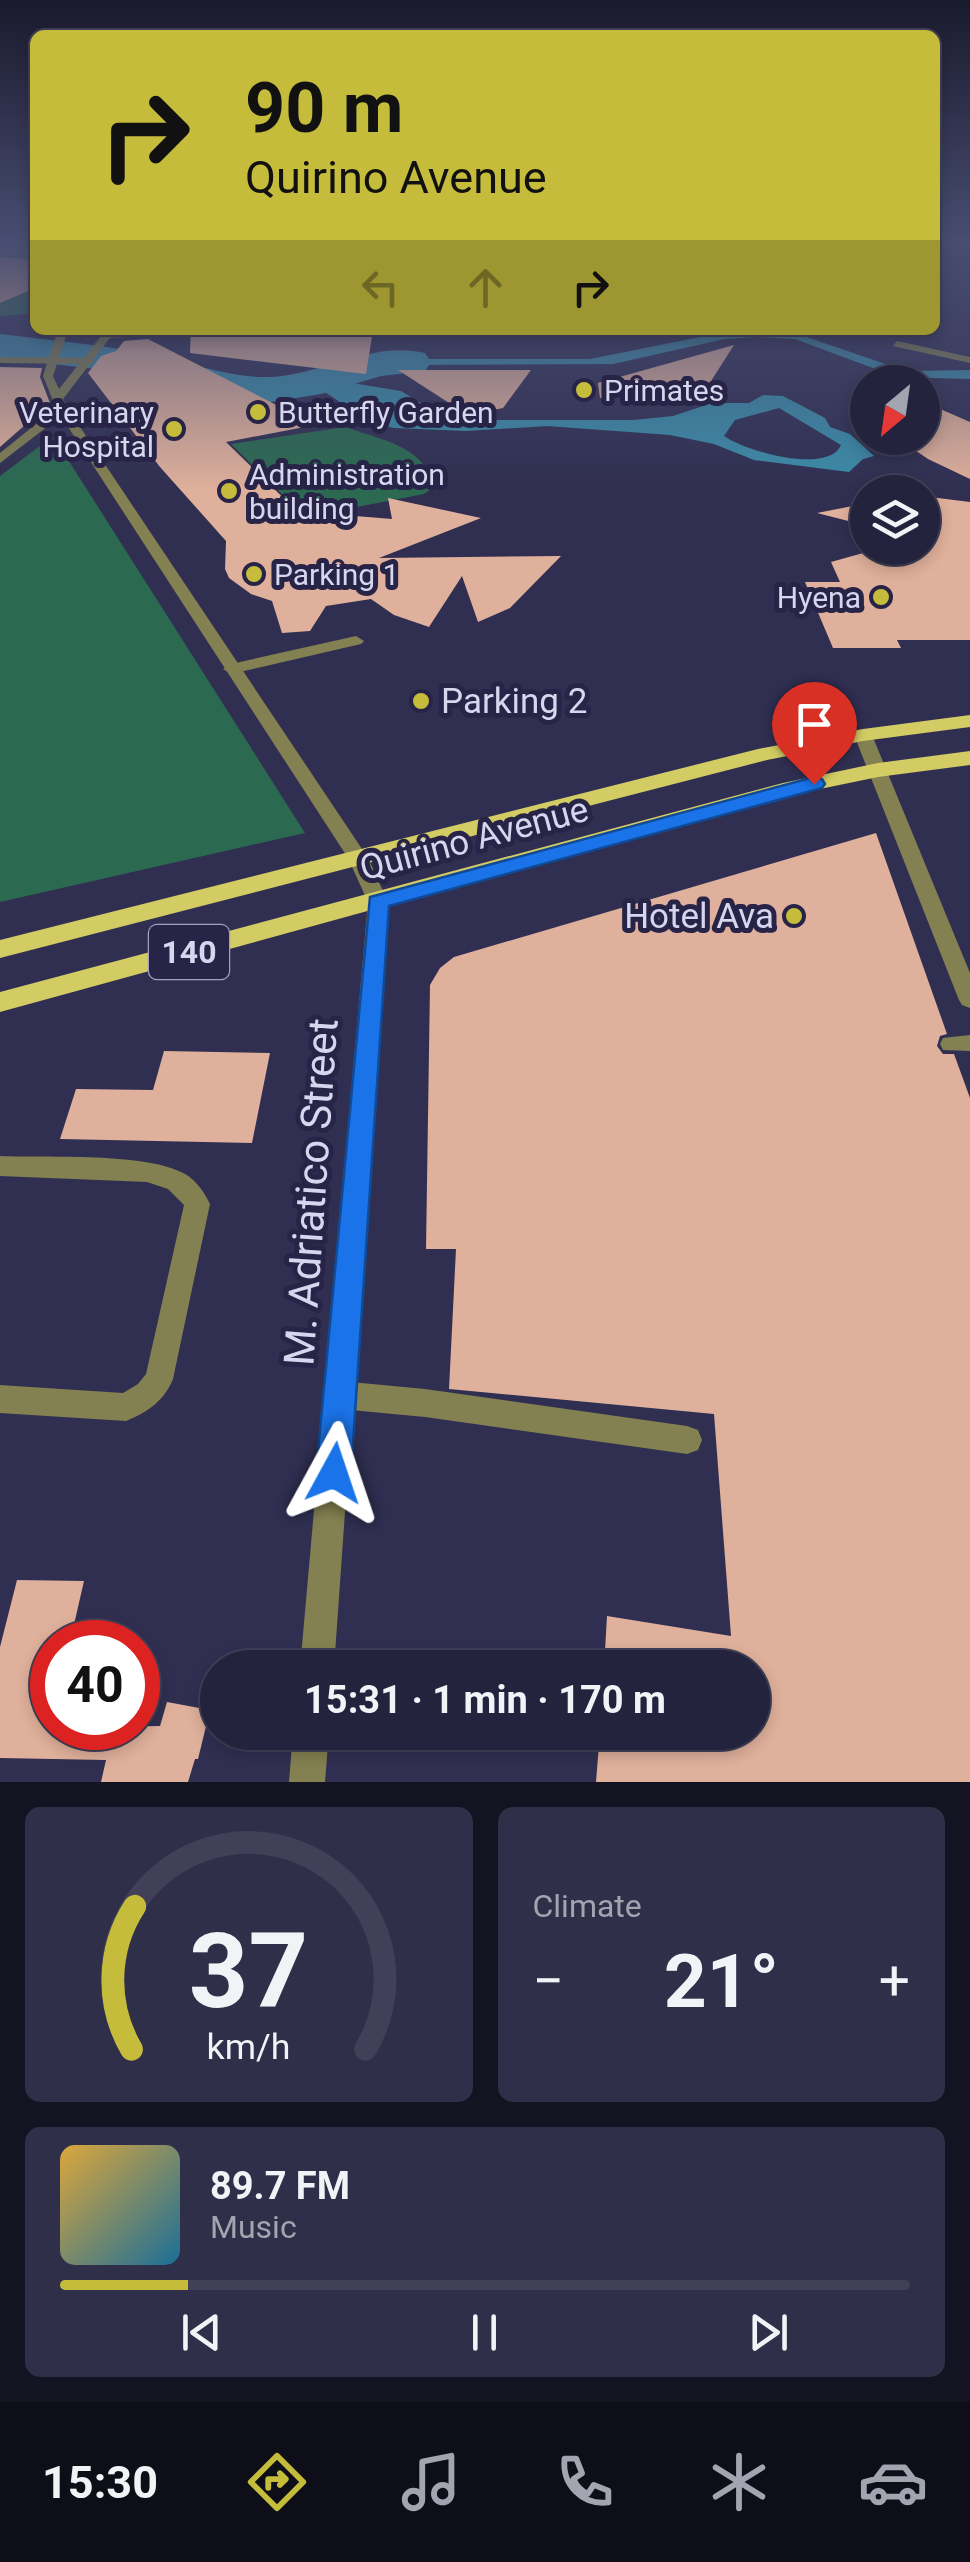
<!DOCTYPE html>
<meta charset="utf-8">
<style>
:root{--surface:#24233e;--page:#302f49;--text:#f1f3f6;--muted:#a3a4b0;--line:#414058;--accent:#c6bc3c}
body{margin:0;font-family:Roboto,sans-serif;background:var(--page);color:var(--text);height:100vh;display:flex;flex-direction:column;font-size:38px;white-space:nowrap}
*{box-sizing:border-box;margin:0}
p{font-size:32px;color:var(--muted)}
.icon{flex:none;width:55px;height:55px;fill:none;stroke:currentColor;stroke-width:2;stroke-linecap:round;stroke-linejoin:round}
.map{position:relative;height:1782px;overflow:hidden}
.side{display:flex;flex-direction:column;gap:25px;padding:25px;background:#141322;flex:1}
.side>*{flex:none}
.guide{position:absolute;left:30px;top:30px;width:910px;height:305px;border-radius:15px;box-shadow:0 5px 15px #0003,0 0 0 2px var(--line);background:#c6bc3c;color:#111;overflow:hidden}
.needle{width:65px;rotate:209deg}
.controls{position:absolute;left:850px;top:365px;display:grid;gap:20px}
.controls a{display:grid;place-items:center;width:90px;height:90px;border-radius:50%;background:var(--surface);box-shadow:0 5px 15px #0003,0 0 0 2px var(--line);font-size:50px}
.speed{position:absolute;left:30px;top:1620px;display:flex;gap:20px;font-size:50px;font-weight:700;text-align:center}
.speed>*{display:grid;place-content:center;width:130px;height:130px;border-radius:50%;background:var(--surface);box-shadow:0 5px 15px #0003,0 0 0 2px var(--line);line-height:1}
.speed .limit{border:15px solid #d22;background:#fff;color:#111}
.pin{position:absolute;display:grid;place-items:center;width:85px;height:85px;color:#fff;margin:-102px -42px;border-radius:50% 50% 50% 0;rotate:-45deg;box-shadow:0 0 10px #0007}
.pin .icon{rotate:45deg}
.me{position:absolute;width:110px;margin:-55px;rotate:5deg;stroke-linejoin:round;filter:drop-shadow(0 0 8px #0008)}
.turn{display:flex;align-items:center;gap:35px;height:210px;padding:0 50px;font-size:45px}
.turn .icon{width:130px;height:130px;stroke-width:2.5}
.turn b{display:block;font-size:70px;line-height:85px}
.lanes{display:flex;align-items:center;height:95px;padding:0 50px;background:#0003;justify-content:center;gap:50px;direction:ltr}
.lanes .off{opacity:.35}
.big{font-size:75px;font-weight:700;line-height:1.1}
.side .widget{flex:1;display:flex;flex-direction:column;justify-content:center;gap:15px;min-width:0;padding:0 35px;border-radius:15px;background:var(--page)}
.side .dial{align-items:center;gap:0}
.dial svg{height:260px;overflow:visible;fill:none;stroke:var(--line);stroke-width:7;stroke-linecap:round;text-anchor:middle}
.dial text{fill:var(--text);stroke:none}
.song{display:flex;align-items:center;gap:30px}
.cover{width:120px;height:120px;border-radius:15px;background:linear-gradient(135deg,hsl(40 70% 55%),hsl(200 70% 35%))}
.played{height:10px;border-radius:5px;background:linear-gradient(90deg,var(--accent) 15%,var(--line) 15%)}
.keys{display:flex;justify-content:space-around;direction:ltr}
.heat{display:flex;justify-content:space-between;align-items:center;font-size:55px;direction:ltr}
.side .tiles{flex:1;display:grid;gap:25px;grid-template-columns:1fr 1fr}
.widget:last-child{grid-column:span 2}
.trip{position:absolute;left:200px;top:1650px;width:570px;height:100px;border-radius:50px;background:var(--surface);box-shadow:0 5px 15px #0003,0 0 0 2px var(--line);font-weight:700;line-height:100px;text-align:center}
.menu{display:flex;height:160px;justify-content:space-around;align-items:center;background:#0e0e19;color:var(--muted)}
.menu .icon{width:70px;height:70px}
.menu .on{color:var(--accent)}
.menu b{font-size:45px;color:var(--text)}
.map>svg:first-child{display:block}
.green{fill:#2b6a51}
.water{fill:#3c8ca8;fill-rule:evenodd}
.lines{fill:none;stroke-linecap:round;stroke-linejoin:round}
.river{fill:#3c8ca8;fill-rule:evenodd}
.building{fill:#dfb09b}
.service{fill:#838051;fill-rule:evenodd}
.minor{fill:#838051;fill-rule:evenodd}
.tertiary{fill:#838051;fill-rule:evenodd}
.primary{fill:#d3cc64;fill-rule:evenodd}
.route{fill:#1a73e8;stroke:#114b97;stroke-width:2.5}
.poi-dot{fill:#c6bc3c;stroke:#272447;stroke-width:4}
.labels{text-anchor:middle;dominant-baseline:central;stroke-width:10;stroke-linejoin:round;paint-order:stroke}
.far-poi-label{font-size:30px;fill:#d6d7ee;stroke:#272447;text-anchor:start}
.shield{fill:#272447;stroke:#a2a1bc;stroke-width:2.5}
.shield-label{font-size:32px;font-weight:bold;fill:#d6d7ee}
.poi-label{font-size:35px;fill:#d6d7ee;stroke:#272447;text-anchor:start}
.street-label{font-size:35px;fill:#d6d7ee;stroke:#272447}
.near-street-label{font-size:42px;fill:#d6d7ee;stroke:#272447}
</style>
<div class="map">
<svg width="970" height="1782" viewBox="0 0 970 1782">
<rect width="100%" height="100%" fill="#302f52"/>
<g class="green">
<path d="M 0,241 L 35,241 L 35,313 L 0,316 Z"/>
<path d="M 345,427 C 380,440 422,444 435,486 L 424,494 L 305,517 L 231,444 Z"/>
<path d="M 53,436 L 305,833 L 0,902 L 0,476 Z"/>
</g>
<path class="water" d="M 735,330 L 786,330 L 906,371 L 970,370 L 970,379 L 897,377 L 795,339 L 757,337 L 725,339 L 613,364 L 385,365 L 340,381 L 401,391 L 434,411 L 481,420 L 633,420 L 673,416 L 712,403 L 749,403 L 763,395 L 783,396 L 825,418 L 830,427 L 850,434 L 874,456 L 863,459 L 849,472 L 754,460 L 714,444 L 670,435 L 547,426 L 466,431 L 394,428 L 350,417 C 343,398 319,389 299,381 L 378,359 L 590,359 ZM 779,408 L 841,445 C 828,475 745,451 724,436 L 735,420 Z"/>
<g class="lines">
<path class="river" d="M 0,334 C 51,340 102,345 153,355 C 186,362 233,378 267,377 C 321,376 371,340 425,353 L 431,362 L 425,371 L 381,376 L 321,394 L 265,403 L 113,371 L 0,358 Z"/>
</g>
<g class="building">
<path d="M 0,257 L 35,260 L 35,288 L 0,303 Z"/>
<path d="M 191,330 L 373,330 L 366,374 L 190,353 Z"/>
<path d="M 148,339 L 315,425 L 226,442 L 303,517 L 343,515 L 392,519 L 388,498 L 481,518 L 379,558 L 561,556 L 510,608 L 478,622 L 462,576 L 429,627 L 394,615 L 371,599 L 326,606 L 310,631 L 282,633 L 272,601 L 251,594 L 229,578 L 225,569 L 226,541 L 160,467 L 88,373 L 101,356 L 116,351 L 124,341 Z"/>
<path d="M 734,345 L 704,392 L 600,398 L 598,383 Z"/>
<path d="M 0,367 L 42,368 L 40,377 L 50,403 L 0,447 Z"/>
<path d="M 398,370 L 531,370 L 503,408 L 478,413 L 460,410 Z"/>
<path d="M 922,401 L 970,422 L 970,479 L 928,459 L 897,438 L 922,438 Z"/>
<path d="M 922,496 L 970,502 L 970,640 L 897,640 L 901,648 L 833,648 L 805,582 L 840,582 L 831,562 L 881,548 L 922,548 Z"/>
<path d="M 868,503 L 868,526 L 817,513 Z"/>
<path d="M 876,833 L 947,1034 L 940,1036 L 937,1046 L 943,1054 L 954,1054 L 970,1098 L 970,1782 L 596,1782 L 600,1732 L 752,1732 L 752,1668 L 604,1668 L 607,1616 L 731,1636 L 714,1414 L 449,1389 L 456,1249 L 426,1249 L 430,985 L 440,968 L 454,957 Z"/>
<path d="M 164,1051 L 270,1053 L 252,1143 L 60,1139 L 76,1089 L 153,1090 Z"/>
<path d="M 17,1580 L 84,1581 L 70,1642 L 52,1642 L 52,1728 L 160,1726 L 167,1702 L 210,1710 L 198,1759 L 195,1759 L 188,1782 L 101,1782 L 106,1760 L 0,1758 L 0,1647 Z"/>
</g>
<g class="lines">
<g class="service">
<path d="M 0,247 L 35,249 L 35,255 L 0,253 Z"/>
<path d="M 156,330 L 159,335 L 108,338 L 103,335 Z"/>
<path d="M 897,341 L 970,357 L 970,363 L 893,346 Z"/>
<path d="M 356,636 L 364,641 L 361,644 L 231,674 L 223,669 L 231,664 Z"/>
<path d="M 970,1035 L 970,1051 L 943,1050 L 940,1044 L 943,1038 Z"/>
<path d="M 0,1156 C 47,1158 146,1152 185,1174 C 197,1181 204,1192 210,1204 L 173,1379 C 164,1401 148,1412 126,1421 L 0,1413 L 0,1385 L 123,1393 L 138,1384 L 146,1374 L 184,1205 L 168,1189 L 147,1182 L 0,1176 Z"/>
<path d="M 340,1381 L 425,1389 L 687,1426 L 698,1430 L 702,1440 L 698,1450 L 687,1454 L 425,1417 L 340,1409 L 330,1405 L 325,1395 L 330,1385 Z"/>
</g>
<g class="minor">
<path d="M 0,357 L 90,358 L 95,361 L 90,364 L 0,363 Z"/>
<path d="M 863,730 L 872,735 L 970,973 L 970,1008 L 962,1005 L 959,1000 L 854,735 Z"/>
</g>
<g class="tertiary">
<path d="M 58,330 L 68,330 L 53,376 L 59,389 L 106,330 L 116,330 L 63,399 L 68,409 L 368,858 L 388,902 L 334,1668 L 300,1668 L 368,902 L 348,858 L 61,416 L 0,463 L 0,453 L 56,408 L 43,376 Z"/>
<path d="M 293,1732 L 329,1732 L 325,1782 L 289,1782 Z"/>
</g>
<g class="primary">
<path d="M 970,715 L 970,727 L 863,741 L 767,760 L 0,958 L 0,940 L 758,749 L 863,729 Z"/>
<path d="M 970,751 L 970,765 L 878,777 L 786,796 L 0,1012 L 0,992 L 783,783 L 878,763 Z"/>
</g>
</g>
<linearGradient id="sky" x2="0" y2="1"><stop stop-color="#1a1a2d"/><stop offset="0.49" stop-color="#484d71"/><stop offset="1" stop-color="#484d71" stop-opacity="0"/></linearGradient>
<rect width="970" height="490" fill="url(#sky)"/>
<path class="route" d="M 814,777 L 822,779 L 825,784 L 822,788 L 389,906 L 351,1473 L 346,1485 L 334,1490 L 321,1485 L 316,1473 L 370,897 Z"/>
<g class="poi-dot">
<circle cx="584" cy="390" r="10"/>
<circle cx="258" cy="412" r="10"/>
<circle cx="174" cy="429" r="10"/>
<circle cx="229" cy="491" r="10"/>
<circle cx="254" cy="574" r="10"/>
<circle cx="881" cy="597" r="10"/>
<circle cx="421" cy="701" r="10"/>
<circle cx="794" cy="916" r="10"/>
</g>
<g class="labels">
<g class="far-poi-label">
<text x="604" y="390">Primates</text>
<text x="154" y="412" text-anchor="end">Veterinary<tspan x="154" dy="34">Hospital</tspan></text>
<text x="278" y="412">Butterfly Garden</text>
<text x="249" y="474">Administration<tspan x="249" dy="34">building</tspan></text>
<text x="274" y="574">Parking 1</text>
<text x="861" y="597" text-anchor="end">Hyena</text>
</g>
<rect class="shield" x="149" y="925" width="80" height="54" rx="8"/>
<g class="shield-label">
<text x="189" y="952">140</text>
</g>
<g class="poi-label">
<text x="441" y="701">Parking 2</text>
<text x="774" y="916" text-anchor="end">Hotel Ava</text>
</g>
<g class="street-label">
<text transform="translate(474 839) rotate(-15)">Quirino Avenue</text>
</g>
<g class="near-street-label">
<text transform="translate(311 1192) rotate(-86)">M. Adriatico Street</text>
</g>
</g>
</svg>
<div class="controls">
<a><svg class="needle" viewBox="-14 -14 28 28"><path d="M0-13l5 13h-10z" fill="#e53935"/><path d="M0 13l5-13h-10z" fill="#a3a4b0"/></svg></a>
<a><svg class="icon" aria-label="layers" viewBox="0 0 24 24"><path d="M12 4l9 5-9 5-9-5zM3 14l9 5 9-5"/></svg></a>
</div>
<div class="speed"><div class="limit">40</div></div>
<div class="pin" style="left:814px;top:784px;background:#d93025"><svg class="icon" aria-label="arrive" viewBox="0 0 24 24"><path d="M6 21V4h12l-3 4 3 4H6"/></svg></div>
<svg class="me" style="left:334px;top:1473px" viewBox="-20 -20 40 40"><path d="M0-17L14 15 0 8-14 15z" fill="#1a73e8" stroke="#fff" stroke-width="4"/></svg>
<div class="trip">15:31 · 1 min · 170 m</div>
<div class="guide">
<div class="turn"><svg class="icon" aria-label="right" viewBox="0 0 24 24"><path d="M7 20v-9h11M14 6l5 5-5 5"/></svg><div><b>90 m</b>Quirino Avenue</div></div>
<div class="lanes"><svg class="icon off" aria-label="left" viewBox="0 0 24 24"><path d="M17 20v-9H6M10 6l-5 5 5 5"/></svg><svg class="icon off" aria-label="ahead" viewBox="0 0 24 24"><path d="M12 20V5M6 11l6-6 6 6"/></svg><svg class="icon" aria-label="right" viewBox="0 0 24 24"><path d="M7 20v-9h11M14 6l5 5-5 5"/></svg></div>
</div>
</div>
<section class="side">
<div class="tiles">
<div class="widget dial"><svg viewBox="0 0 100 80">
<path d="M14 69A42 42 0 1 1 86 69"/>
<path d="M14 69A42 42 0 0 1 15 25" stroke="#c6bc3c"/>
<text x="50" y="56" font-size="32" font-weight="700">37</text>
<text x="50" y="72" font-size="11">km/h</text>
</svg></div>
<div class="widget"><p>Climate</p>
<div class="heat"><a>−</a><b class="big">21°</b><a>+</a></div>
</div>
<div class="widget">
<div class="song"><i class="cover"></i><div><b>89.7 FM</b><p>Music</p></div></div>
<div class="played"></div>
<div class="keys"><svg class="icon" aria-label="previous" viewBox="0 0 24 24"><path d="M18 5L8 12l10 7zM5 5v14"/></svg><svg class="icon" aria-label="pause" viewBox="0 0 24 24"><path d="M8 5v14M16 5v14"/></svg><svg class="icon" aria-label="next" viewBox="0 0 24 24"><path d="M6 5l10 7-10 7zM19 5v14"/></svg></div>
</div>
</div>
</section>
<nav class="menu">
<b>15:30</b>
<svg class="icon on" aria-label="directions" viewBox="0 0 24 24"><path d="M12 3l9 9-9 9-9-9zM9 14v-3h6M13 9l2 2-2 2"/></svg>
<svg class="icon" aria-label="music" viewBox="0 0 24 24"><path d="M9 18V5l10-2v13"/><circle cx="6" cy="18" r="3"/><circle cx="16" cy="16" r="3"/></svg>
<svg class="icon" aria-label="phone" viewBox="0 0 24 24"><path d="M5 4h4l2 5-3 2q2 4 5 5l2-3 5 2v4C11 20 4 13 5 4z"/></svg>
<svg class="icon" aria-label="climate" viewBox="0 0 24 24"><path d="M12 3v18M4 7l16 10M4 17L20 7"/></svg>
<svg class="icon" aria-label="car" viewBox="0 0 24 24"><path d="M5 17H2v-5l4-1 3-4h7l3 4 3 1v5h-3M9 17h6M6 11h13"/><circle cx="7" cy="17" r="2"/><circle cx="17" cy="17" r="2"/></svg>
</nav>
